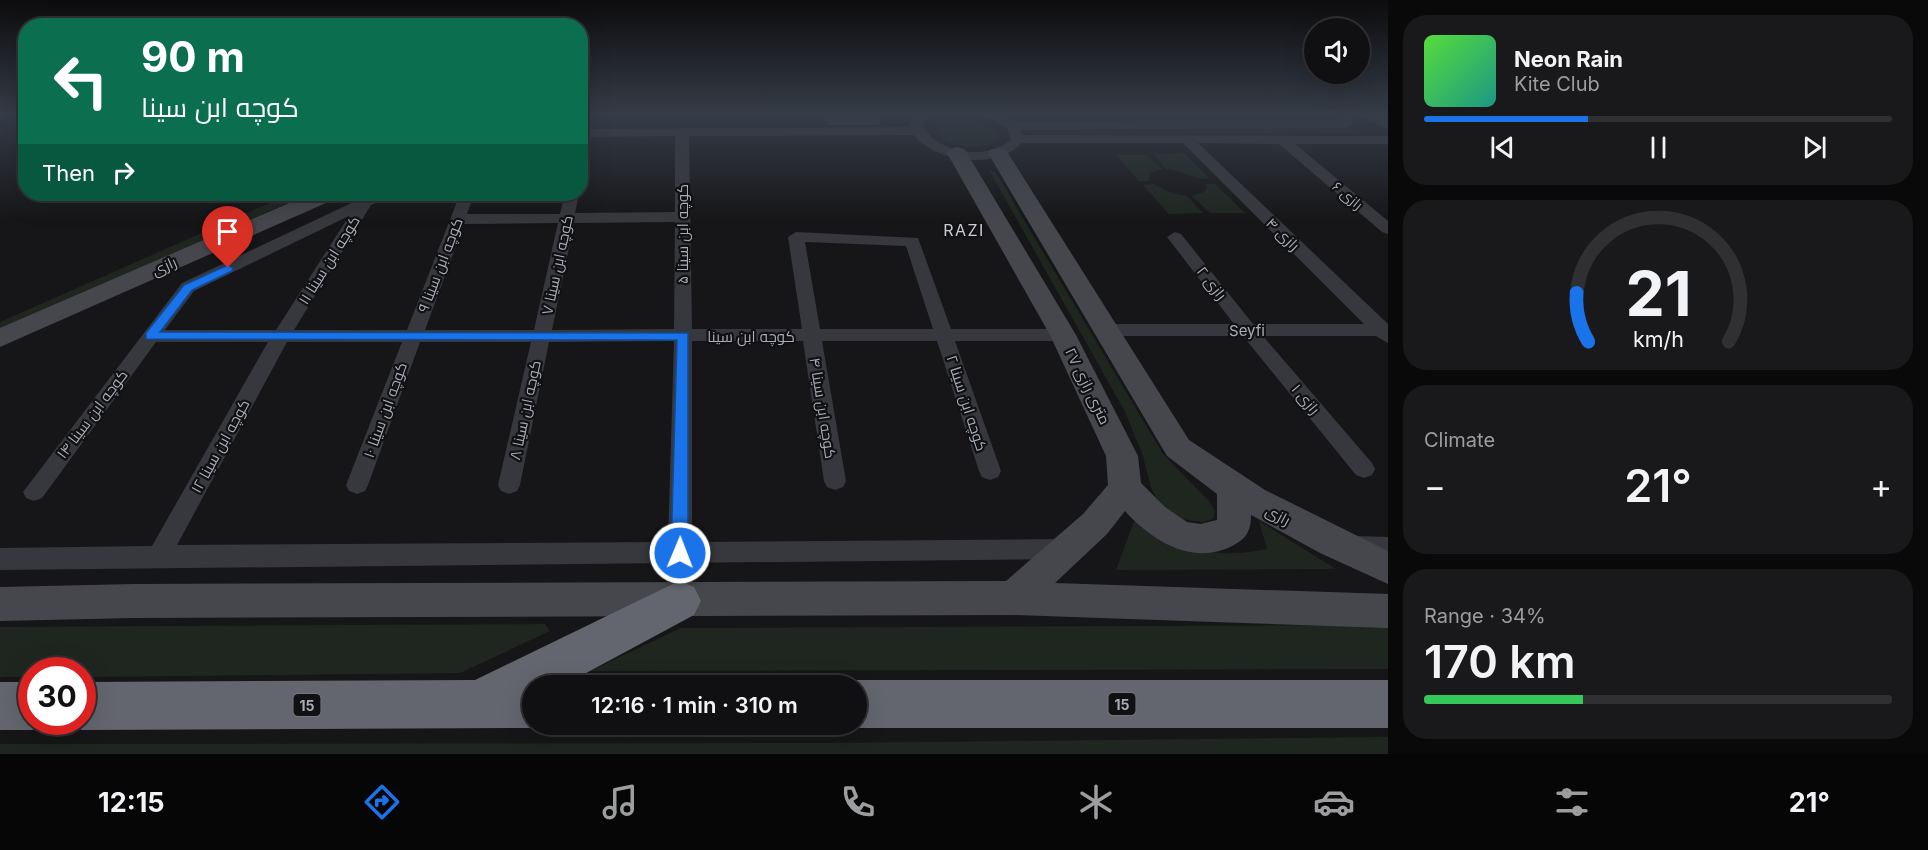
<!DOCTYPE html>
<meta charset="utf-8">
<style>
:root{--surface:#101012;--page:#19191b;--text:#f1f3f6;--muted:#9c9d9f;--line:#303032;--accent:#1a73e8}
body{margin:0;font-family:Inter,Cairo,sans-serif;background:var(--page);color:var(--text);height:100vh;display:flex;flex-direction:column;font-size:22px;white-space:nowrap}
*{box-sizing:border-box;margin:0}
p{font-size:20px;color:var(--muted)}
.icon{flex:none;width:33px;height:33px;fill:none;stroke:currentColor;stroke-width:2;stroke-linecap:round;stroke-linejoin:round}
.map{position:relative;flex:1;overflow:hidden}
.sheet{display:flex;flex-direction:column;gap:15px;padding:15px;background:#09090a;width:540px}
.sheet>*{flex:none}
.hud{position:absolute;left:18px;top:18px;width:570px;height:183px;border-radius:24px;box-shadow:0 6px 24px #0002,0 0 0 2px var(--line);background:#0b6e4f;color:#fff;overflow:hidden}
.fabs{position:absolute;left:1304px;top:18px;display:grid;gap:12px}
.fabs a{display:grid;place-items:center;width:66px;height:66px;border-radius:50%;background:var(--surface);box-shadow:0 6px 24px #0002,0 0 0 2px var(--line);font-size:30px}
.speed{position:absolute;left:18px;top:657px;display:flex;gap:12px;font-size:30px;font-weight:700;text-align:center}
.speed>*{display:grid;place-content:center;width:78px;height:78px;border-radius:50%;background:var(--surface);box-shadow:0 6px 24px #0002,0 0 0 2px var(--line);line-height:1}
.speed .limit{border:9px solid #d22;background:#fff;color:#111}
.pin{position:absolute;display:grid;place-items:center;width:51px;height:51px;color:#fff;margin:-62px -26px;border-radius:50% 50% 50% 0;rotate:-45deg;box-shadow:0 0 6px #0007}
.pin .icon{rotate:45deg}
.me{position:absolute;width:66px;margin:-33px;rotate:1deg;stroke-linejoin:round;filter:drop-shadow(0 0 4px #0008)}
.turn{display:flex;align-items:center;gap:21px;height:126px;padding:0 24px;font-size:27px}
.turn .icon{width:78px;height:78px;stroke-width:2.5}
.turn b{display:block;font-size:42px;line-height:51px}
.then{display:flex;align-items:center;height:57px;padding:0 24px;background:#0003;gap:12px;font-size:22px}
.big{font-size:45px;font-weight:600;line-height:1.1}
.sheet .card{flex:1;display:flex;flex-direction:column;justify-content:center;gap:9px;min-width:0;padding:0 21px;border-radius:24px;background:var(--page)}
.sheet .dial{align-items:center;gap:0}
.dial svg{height:156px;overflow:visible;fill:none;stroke:var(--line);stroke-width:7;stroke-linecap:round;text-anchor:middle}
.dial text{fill:var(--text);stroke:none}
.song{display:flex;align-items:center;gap:18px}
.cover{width:72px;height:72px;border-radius:9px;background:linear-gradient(135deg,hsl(110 70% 55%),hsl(170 70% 35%))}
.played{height:6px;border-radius:3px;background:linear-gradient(90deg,var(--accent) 35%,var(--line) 35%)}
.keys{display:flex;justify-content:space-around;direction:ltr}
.heat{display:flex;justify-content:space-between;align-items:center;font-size:33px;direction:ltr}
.charge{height:9px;border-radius:4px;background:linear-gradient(90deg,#34c759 34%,var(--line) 0)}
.trip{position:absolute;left:522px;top:675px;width:345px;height:60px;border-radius:30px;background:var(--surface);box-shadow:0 6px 24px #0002,0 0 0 2px var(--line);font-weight:600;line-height:60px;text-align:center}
.tabs{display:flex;height:96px;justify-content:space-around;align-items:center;background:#060607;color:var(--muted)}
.tabs .icon{width:42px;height:42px}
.tabs .current{color:var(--accent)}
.tabs b{font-size:27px;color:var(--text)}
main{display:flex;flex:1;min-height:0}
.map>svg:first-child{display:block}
.green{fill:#1e261f}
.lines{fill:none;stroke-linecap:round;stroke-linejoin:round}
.street{fill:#37383d;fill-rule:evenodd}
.secondary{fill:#45474d;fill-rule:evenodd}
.highway{fill:#63666e;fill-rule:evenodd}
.wall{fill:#47494d}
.route{fill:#1a73e8;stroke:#114b97;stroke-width:1.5}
.labels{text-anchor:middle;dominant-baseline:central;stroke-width:4.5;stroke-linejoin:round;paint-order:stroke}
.far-street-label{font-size:14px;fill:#a8adb8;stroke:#111113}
.shield{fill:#111113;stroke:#7b7e86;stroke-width:1.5}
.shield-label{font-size:14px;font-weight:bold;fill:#a8adb8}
.street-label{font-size:15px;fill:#a8adb8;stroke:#111113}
.neighbourhood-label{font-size:16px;letter-spacing:1.5px;fill:#c9ccd4;stroke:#111113}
</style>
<main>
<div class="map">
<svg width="1388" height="754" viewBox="0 0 1388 754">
<rect width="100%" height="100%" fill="#161618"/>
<g class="green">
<path d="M 962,119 C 976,121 989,123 998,135 L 997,140 C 979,152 954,147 937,135 L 937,125 L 942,121 Z"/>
<path d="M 1353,128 L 1361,133 L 1041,135 L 1036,132 Z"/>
<path d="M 1184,153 L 1210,179 C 1196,180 1181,170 1166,169 L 1154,154 Z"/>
<path d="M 1116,155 L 1147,155 L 1162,169 L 1150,173 L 1149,181 L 1139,181 Z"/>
<path d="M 989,170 L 996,173 L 1163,454 L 1209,501 L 1215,511 L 1213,519 L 1203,522 L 1181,519 L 1159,504 L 1151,487 L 1142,453 L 1124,410 Z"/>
<path d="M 1153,184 L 1169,192 L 1187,196 L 1203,213 L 1169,214 L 1143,185 Z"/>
<path d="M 1205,184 L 1215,184 L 1245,213 L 1210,213 L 1192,196 L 1204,192 L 1207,187 Z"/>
<path d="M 290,194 L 308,194 L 0,330 L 0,322 Z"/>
<path d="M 1135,519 C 1187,547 1206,561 1267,549 L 1259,521 L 1336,569 L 1116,570 Z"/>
<path d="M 545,624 L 550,631 L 460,673 L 83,677 L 82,670 L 32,670 L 31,677 L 0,677 L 0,627 Z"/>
<path d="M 1388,625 L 1388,669 L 590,671 L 681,628 Z"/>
<path d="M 1388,737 L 1388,754 L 0,754 L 0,744 L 828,743 Z"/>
</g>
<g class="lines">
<g class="street">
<path d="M 918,115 L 931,115 L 922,125 C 936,153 989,162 1011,139 L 1007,128 L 983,115 L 998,115 L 1014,122 L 1340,120 L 1342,115 L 1354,115 L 1352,124 L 1346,128 L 1020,130 L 1023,135 L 1388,136 L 1388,144 L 1295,144 L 1388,221 L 1388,234 L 1382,232 L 1279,144 L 1198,143 L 1388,324 L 1388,343 L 1376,336 L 1263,336 L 1372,463 L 1375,469 L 1372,475 L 1364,478 L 1356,475 L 1243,336 L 1106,336 L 1097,330 L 1106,324 L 1234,324 L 1167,237 L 1175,232 L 1181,234 L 1253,324 L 1364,324 L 1183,143 L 1022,143 C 997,170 936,163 914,135 L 689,136 L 692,329 L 802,329 L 788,237 L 796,232 L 918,238 L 951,329 L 1063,329 L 1072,335 L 1063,341 L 955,341 L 1001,471 L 998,477 L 990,480 L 982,477 L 979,471 L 937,341 L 822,341 L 846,481 L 843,487 L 835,490 L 827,487 L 824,481 L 803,341 L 692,341 L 692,542 L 1067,539 L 1076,542 L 1079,549 L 1076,556 L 1067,559 L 0,570 L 0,548 L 152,546 L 268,342 L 156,342 L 42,498 L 34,501 L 26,498 L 23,492 L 182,283 L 360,199 L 373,194 L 391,194 L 389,197 L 371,205 L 294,330 L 407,330 L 460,194 L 474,194 L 467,214 L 560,214 L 565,194 L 579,194 L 575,213 L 675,212 L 675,136 L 591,137 L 587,153 L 580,157 L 580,129 L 910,127 L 909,124 ZM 349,216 L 276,330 L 165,330 L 194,291 ZM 675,222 L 674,329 L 552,330 L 574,223 ZM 558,223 L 534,330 L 425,330 L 464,224 ZM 805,242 L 906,246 L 933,329 L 820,329 ZM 674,341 L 668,542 L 177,545 L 287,342 L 402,342 L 346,485 L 349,491 L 357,494 L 365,491 L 368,485 L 420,342 L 531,342 L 498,485 L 501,491 L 509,494 L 517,491 L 520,485 L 549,342 Z"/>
<path d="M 1357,115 L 1374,115 L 1388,120 L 1388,128 Z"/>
<path d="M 1352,536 L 1388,537 L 1388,557 L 1352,556 L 1344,553 L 1340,546 L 1344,539 Z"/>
</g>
<g class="secondary">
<path d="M 957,147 L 964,149 L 967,153 L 1076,335 L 1138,456 L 1141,483 L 1165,507 L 1187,522 L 1200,524 L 1217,520 L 1217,494 L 1167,456 L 988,153 L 991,149 L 1005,149 L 1008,153 L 1189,440 L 1265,490 L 1388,551 L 1388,584 L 1320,553 L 1251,515 C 1251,530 1247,538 1234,545 C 1194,567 1152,541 1125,511 L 1107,534 L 1055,583 L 1388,594 L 1388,628 L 1013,615 L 134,618 L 0,621 L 0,587 L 134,584 L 1006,581 L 1083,514 L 1108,485 L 1106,456 L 1050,335 L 947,153 L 950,149 Z"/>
<path d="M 310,194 L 338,194 L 335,199 L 0,347 L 0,328 Z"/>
</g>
<g class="highway">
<path d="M 679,581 L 694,587 L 701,601 L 694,615 L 562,686 L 532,686 L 532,724 L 540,724 L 532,728 L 82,730 L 65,722 L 82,722 L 82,682 L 475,680 Z"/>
<path d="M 856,680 L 1388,680 L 1388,728 L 856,728 L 848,724 L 856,724 L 856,686 L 843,686 Z"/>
<path d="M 0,682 L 32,682 L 32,722 L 49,723 L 32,730 L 0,730 Z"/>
</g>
</g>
<path class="wall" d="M 825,115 L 881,115 L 879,125 L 828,125 Z"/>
<linearGradient id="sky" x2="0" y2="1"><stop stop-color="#0c0c0d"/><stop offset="0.52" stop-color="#363c48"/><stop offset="1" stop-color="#363c48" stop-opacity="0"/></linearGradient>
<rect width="1388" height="220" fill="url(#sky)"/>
<path class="route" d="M 228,265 L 233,268 L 232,271 L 192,290 L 160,332 L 688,333 L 688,553 L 686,559 L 680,561 L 674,559 L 671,553 L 677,340 L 146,339 L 146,333 L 184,285 Z"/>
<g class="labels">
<g class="far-street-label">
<text transform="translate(1348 195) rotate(40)">رازی ۶</text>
</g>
<g class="shield">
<rect x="1108.5" y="693" width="27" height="22" rx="4.5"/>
<rect x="293.5" y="694" width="27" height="22" rx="4.5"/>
</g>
<g class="shield-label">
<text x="1122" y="704">15</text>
<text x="307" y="705">15</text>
</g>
<g class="street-label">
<text transform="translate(682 234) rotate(-90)">کوچه ابن سینا ۵</text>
<text transform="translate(1283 234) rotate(44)">رازی ۴</text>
<text transform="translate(329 260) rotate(-58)">کوچه ابن سینا ۱۱</text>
<text transform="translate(440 265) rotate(-69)">کوچه ابن سینا ۹</text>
<text transform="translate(557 265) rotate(-78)">کوچه ابن سینا ۷</text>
<text transform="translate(164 266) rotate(-24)">رازی</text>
<text transform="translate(1212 283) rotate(52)">رازی ۲</text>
<text x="1247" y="330">Seyfi</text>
<text x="751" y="336">کوچه ابن سینا</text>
<text transform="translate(1088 386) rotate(64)">۲۷ متری رازی</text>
<text transform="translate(1306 399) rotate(50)">رازی ۱</text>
<text transform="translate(967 403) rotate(72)">کوچه ابن سینا ۲</text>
<text transform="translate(823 408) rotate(81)">کوچه ابن سینا ۴</text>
<text transform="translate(385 410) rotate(-70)">کوچه ابن سینا ۱۰</text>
<text transform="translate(525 410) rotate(-78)">کوچه ابن سینا ۸</text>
<text transform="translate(92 414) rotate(-53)">کوچه ابن سینا ۱۴</text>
<text transform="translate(220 446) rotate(-61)">کوچه ابن سینا ۱۲</text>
<text transform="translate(1278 515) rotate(28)">رازی</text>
</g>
<g class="neighbourhood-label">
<text x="964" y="230">RAZI</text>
</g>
</g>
</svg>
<div class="fabs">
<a><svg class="icon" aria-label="sound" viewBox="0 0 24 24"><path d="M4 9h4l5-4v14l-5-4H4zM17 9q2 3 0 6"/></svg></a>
</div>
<div class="speed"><div class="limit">30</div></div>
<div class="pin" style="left:228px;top:268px;background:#d93025"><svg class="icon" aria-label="arrive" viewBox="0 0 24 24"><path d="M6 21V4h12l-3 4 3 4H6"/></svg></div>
<svg class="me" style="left:680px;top:553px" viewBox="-20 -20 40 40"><circle r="17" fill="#1a73e8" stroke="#fff" stroke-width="3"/><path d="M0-11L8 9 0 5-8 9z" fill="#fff"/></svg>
<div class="trip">12:16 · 1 min · 310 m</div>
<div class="hud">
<div class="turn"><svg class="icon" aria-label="left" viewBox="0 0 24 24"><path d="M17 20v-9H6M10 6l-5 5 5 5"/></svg><div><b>90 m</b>کوچه ابن سینا</div></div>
<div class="then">Then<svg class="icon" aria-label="right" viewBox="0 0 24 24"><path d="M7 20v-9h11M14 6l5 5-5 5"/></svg></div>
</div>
</div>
<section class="sheet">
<div class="card">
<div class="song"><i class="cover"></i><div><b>Neon Rain</b><p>Kite Club</p></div></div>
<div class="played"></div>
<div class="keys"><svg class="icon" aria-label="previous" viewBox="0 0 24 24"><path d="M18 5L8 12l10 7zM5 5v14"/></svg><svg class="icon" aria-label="pause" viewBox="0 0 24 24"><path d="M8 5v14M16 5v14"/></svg><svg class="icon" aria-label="next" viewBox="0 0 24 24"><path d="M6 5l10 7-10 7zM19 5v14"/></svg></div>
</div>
<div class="card dial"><svg viewBox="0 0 100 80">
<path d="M14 69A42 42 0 1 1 86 69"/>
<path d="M14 69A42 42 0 0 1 8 44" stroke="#1a73e8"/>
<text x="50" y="56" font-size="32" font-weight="700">21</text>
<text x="50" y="72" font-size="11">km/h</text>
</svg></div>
<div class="card"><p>Climate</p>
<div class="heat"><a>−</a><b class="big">21°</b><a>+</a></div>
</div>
<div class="card"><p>Range · 34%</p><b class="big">170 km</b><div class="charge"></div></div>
</section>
</main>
<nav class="tabs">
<b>12:15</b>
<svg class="icon current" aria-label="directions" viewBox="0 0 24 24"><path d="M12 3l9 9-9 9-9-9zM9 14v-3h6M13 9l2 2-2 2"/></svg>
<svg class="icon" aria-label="music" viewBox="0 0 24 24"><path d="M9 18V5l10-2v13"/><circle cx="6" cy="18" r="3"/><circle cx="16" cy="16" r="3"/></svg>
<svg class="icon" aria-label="phone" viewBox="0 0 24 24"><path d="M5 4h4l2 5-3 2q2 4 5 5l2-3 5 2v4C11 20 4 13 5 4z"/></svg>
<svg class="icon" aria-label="climate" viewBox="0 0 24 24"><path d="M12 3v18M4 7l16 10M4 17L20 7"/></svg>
<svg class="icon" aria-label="car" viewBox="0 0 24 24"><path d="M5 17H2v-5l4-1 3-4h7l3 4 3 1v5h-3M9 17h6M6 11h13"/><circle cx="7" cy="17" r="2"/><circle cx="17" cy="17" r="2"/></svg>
<svg class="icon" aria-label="filters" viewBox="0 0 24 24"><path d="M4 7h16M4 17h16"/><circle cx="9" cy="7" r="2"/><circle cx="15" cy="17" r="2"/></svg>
<b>21°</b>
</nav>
